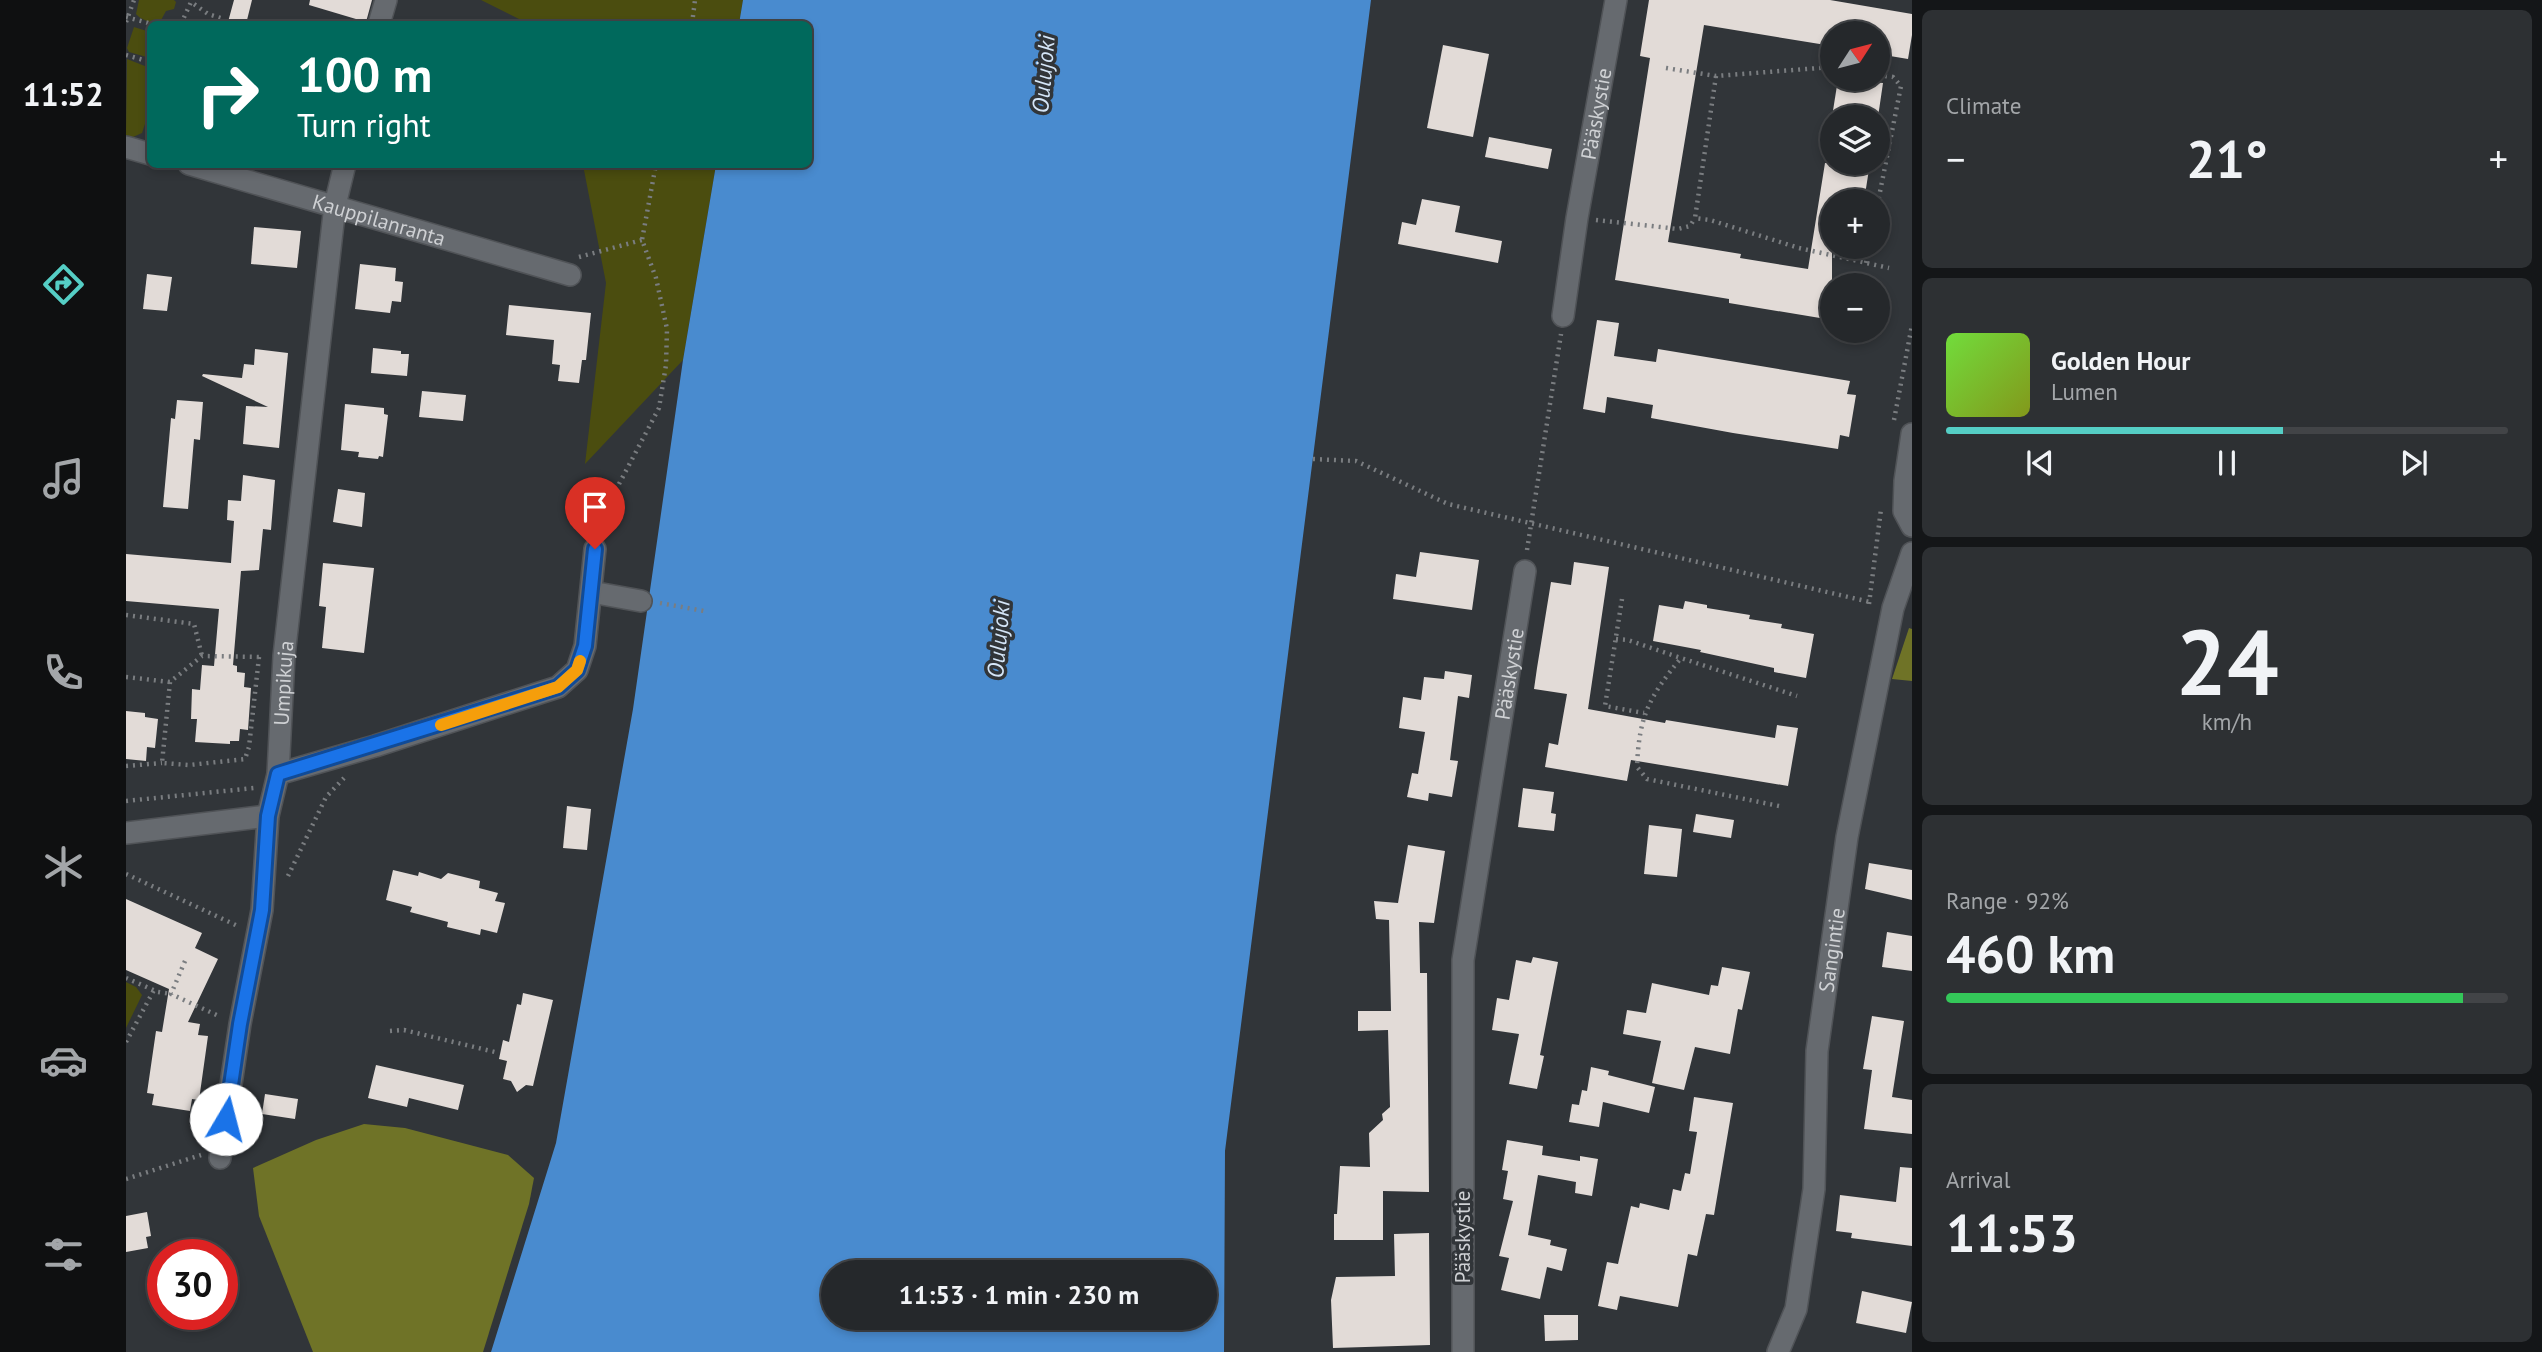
<!DOCTYPE html>
<meta charset="utf-8">
<style>
:root{--surface:#25282b;--page:#2d3033;--text:#f1f3f6;--muted:#a3a6a9;--line:#424447;--accent:#55cec5}
body{margin:0;font-family:"PT Sans",sans-serif;background:var(--page);color:var(--text);height:100vh;display:flex;flex-direction:column;font-size:26px;white-space:nowrap}
*{box-sizing:border-box;margin:0}
p{font-size:23px;color:var(--muted)}
.icon{flex:none;width:38px;height:38px;fill:none;stroke:currentColor;stroke-width:2;stroke-linecap:round;stroke-linejoin:round}
.map{position:relative;flex:1;overflow:hidden}
.sheet{display:flex;flex-direction:column;gap:10px;padding:10px;background:#141618;width:630px}
.sheet>*{flex:none}
.guide{position:absolute;left:21px;top:21px;width:665px;height:147px;border-radius:10px;box-shadow:0 4px 10px #0003,0 0 0 2px var(--line);background:#00695c;color:#fff;overflow:hidden}
.needle{width:46px;rotate:54deg}
.tools{position:absolute;left:1694px;top:21px;display:grid;gap:14px}
.tools a{display:grid;place-items:center;width:70px;height:70px;border-radius:50%;background:var(--surface);box-shadow:0 4px 10px #0003,0 0 0 2px var(--line);font-size:35px}
.speed{position:absolute;left:21px;top:1239px;display:flex;gap:14px;font-size:35px;font-weight:700;text-align:center}
.speed>*{display:grid;place-content:center;width:91px;height:91px;border-radius:50%;background:var(--surface);box-shadow:0 4px 10px #0003,0 0 0 2px var(--line);line-height:1}
.speed .limit{border:10px solid #d22;background:#fff;color:#111}
.pin{position:absolute;display:grid;place-items:center;width:60px;height:60px;color:#fff;margin:-72px -30px;border-radius:50% 50% 50% 0;rotate:-45deg;box-shadow:0 0 7px #0007}
.pin .icon{rotate:45deg}
.me{position:absolute;width:77px;margin:-38px;rotate:8deg;stroke-linejoin:round;filter:drop-shadow(0 0 5px #0008)}
.turn{display:flex;align-items:center;gap:24px;height:147px;padding:0 35px;font-size:32px}
.turn .icon{width:91px;height:91px;stroke-width:2.5}
.turn b{display:block;font-size:49px;line-height:60px}
.big{font-size:52px;font-weight:700;line-height:1.1}
.sheet .widget{flex:1;display:flex;flex-direction:column;justify-content:center;gap:10px;min-width:0;padding:0 24px;border-radius:10px;background:var(--page)}
.sheet .dial{align-items:center;gap:0}
.dial b{font-size:91px;line-height:1}
.song{display:flex;align-items:center;gap:21px}
.cover{width:84px;height:84px;border-radius:10px;background:linear-gradient(135deg,hsl(100 70% 55%),hsl(70 70% 35%))}
.played{height:7px;border-radius:4px;background:linear-gradient(90deg,var(--accent) 60%,var(--line) 60%)}
.keys{display:flex;justify-content:space-around;direction:ltr}
.heat{display:flex;justify-content:space-between;align-items:center;font-size:38px;direction:ltr}
.charge{height:10px;border-radius:5px;background:linear-gradient(90deg,#34c759 92%,var(--line) 0)}
.trip{position:absolute;left:695px;top:1260px;width:396px;height:70px;border-radius:35px;background:var(--surface);box-shadow:0 4px 10px #0003,0 0 0 2px var(--line);font-weight:700;line-height:70px;text-align:center}
main{display:flex;flex:1;min-height:0}
.tabs{display:flex;flex-direction:column;width:126px;justify-content:space-around;align-items:center;background:#0f1011;color:var(--muted)}
.tabs .icon{width:49px;height:49px}
.tabs .active{color:var(--accent)}
.tabs b{font-size:32px;color:var(--text)}
.map>svg:first-child{display:block}
.green{fill:#4b4d0f}
.forest{fill:#6f7327}
.water{fill:#498bcf;fill-rule:evenodd}
.building{fill:#e2dbd7}
.lines{fill:none;stroke-linecap:round;stroke-linejoin:round}
.minor-casing{stroke:#505357;stroke-width:24}
.path{stroke:#7a7d80;stroke-width:4.5;stroke-dasharray:2 5;stroke-linecap:butt}
.minor{stroke:#666a6f;stroke-width:21}
.route-casing{stroke:#114b97;stroke-width:18}
.route{stroke:#1a73e8;stroke-width:12}
.slow{stroke:#f59e0b;stroke-width:12}
.labels{text-anchor:middle;dominant-baseline:central;stroke-width:7;stroke-linejoin:round;paint-order:stroke}
.street-label{font-size:21px;fill:#cfd1d4;stroke:#313539}
.water-label{font-size:23px;font-style:italic;fill:#d5e6f8;stroke:#313539}
</style>
<main>
<nav class="tabs">
<b>11:52</b>
<svg class="icon active" aria-label="directions" viewBox="0 0 24 24"><path d="M12 3l9 9-9 9-9-9zM9 14v-3h6M13 9l2 2-2 2"/></svg>
<svg class="icon" aria-label="music" viewBox="0 0 24 24"><path d="M9 18V5l10-2v13"/><circle cx="6" cy="18" r="3"/><circle cx="16" cy="16" r="3"/></svg>
<svg class="icon" aria-label="phone" viewBox="0 0 24 24"><path d="M5 4h4l2 5-3 2q2 4 5 5l2-3 5 2v4C11 20 4 13 5 4z"/></svg>
<svg class="icon" aria-label="climate" viewBox="0 0 24 24"><path d="M12 3v18M4 7l16 10M4 17L20 7"/></svg>
<svg class="icon" aria-label="car" viewBox="0 0 24 24"><path d="M5 17H2v-5l4-1 3-4h7l3 4 3 1v5h-3M9 17h6M6 11h13"/><circle cx="7" cy="17" r="2"/><circle cx="17" cy="17" r="2"/></svg>
<svg class="icon" aria-label="filters" viewBox="0 0 24 24"><path d="M4 7h16M4 17h16"/><circle cx="9" cy="7" r="2"/><circle cx="15" cy="17" r="2"/></svg>
</nav>
<div class="map">
<svg width="1786" height="1352" viewBox="0 0 1786 1352">
<rect width="100%" height="100%" fill="#313539"/>
<g class="green">
<path d="M 13,0 L 48,0 L 50,2 L 48,9 L 40,11 L 34,22 C 26,24 15,20 10,14 Z"/>
<path d="M 355,0 L 617,0 L 613,24 L 403,24 Z"/>
<path d="M 8,27 L 24,32 L 24,58 L 3,52 L 1,48 Z"/>
<path d="M 1,59 L 24,68 L 24,109 L 16,133 L 7,137 L 0,135 Z"/>
<path d="M 457,165 L 590,165 L 557,360 L 459,464 L 480,283 Z"/>
<path d="M 0,982 L 10,987 L 16,995 L 0,1028 Z"/>
</g>
<g class="forest">
<path d="M 1783,628 L 1786,629 L 1786,681 L 1766,679 Z"/>
<path d="M 238,1124 L 279,1128 L 382,1155 L 408,1178 L 403,1204 L 357,1352 L 187,1352 L 133,1216 L 127,1168 L 190,1140 Z"/>
</g>
<path class="water" d="M 617,0 L 1245,0 L 1099,1151 L 1098,1352 L 365,1352 L 430,1143 L 507,709 L 557,360 L 590,165 L 682,164 L 682,24 L 613,24 ZM 707,1272 L 1078,1272 L 1078,1318 L 707,1318 Z"/>
<g class="building">
<path d="M 108,0 L 126,0 L 120,24 L 102,22 Z"/>
<path d="M 184,0 L 246,0 L 240,22 L 183,5 Z"/>
<path d="M 1523,0 L 1704,0 L 1786,14 L 1786,35 L 1782,59 L 1752,54 L 1752,33 L 1706,33 L 1706,46 L 1578,25 L 1542,242 L 1615,254 L 1614,258 L 1682,269 L 1699,163 L 1744,163 L 1738,201 L 1706,201 L 1706,320 L 1603,303 L 1603,299 L 1489,280 L 1524,58 L 1514,56 Z"/>
<path d="M 1317,45 L 1363,54 L 1347,137 L 1301,128 Z"/>
<path d="M 1712,79 L 1757,83 L 1752,117 L 1706,117 Z"/>
<path d="M 1363,137 L 1426,149 L 1422,169 L 1359,157 Z"/>
<path d="M 1296,199 L 1334,206 L 1329,232 L 1376,241 L 1372,263 L 1272,244 L 1276,222 L 1290,225 Z"/>
<path d="M 128,227 L 175,231 L 171,268 L 125,264 Z"/>
<path d="M 234,264 L 270,268 L 269,281 L 277,282 L 275,302 L 266,301 L 264,313 L 229,309 Z"/>
<path d="M 21,274 L 46,277 L 41,311 L 17,309 Z"/>
<path d="M 383,305 L 465,313 L 460,360 L 456,360 L 453,383 L 432,381 L 434,365 L 426,364 L 428,340 L 380,335 Z"/>
<path d="M 1471,320 L 1493,323 L 1488,356 L 1530,362 L 1532,349 L 1724,381 L 1721,394 L 1730,395 L 1723,437 L 1714,435 L 1712,449 L 1607,433 L 1525,418 L 1527,405 L 1481,397 L 1479,413 L 1457,409 Z"/>
<path d="M 247,348 L 275,351 L 275,354 L 283,354 L 281,376 L 245,373 Z"/>
<path d="M 129,349 L 162,353 L 153,448 L 117,444 L 120,406 L 142,407 L 76,376 L 77,374 L 116,378 L 118,364 L 128,365 Z"/>
<path d="M 296,391 L 340,395 L 337,421 L 293,417 Z"/>
<path d="M 51,400 L 77,402 L 74,440 L 68,439 L 62,509 L 37,507 L 45,418 L 49,419 Z"/>
<path d="M 219,404 L 258,408 L 258,414 L 262,415 L 257,457 L 253,456 L 252,459 L 232,457 L 233,452 L 215,450 Z"/>
<path d="M 117,475 L 149,480 L 145,530 L 137,529 L 133,570 L 115,571 L 107,665 L 111,666 L 111,672 L 119,673 L 118,687 L 125,688 L 122,730 L 114,729 L 113,741 L 104,741 L 104,744 L 69,742 L 71,719 L 65,719 L 66,689 L 74,690 L 76,665 L 88,666 L 93,609 L 0,601 L 0,554 L 105,563 L 108,521 L 101,520 L 102,500 L 115,501 Z"/>
<path d="M 212,489 L 239,493 L 236,527 L 207,522 Z"/>
<path d="M 1294,552 L 1353,560 L 1346,610 L 1267,599 L 1270,574 L 1290,577 Z"/>
<path d="M 1448,562 L 1483,567 L 1462,709 L 1539,723 L 1540,720 L 1649,738 L 1651,725 L 1672,728 L 1662,786 L 1505,760 L 1501,781 L 1419,767 L 1423,743 L 1432,745 L 1441,694 L 1408,689 L 1411,668 L 1425,582 L 1445,585 Z"/>
<path d="M 197,563 L 248,568 L 238,653 L 196,648 L 200,607 L 193,606 Z"/>
<path d="M 1559,601 L 1581,605 L 1581,608 L 1624,615 L 1623,619 L 1656,624 L 1655,628 L 1688,634 L 1680,678 L 1648,672 L 1648,668 L 1574,652 L 1575,650 L 1527,641 L 1533,605 L 1557,609 Z"/>
<path d="M 1319,671 L 1346,675 L 1343,698 L 1332,696 L 1324,760 L 1332,761 L 1326,797 L 1303,793 L 1302,801 L 1281,797 L 1286,773 L 1292,774 L 1299,732 L 1273,728 L 1277,697 L 1295,700 L 1298,677 L 1318,679 Z"/>
<path d="M 0,711 L 19,713 L 19,717 L 32,719 L 29,748 L 21,747 L 20,761 L 0,759 Z"/>
<path d="M 1397,788 L 1428,792 L 1425,813 L 1430,814 L 1428,831 L 1392,827 Z"/>
<path d="M 441,806 L 465,809 L 461,850 L 437,848 Z"/>
<path d="M 1570,814 L 1608,820 L 1605,838 L 1567,832 Z"/>
<path d="M 1523,825 L 1556,829 L 1551,877 L 1518,874 Z"/>
<path d="M 1282,845 L 1319,851 L 1308,923 L 1293,922 L 1294,973 L 1301,973 L 1303,1192 L 1257,1191 L 1257,1240 L 1208,1240 L 1208,1214 L 1211,1214 L 1214,1166 L 1244,1167 L 1243,1133 L 1257,1120 L 1256,1114 L 1264,1107 L 1262,1030 L 1232,1031 L 1232,1011 L 1265,1011 L 1263,920 L 1250,919 L 1248,901 L 1272,903 Z"/>
<path d="M 1743,863 L 1786,870 L 1786,900 L 1739,889 Z"/>
<path d="M 267,870 L 292,876 L 293,872 L 315,879 L 322,873 L 354,881 L 353,888 L 372,893 L 369,901 L 379,903 L 371,933 L 355,929 L 354,935 L 321,927 L 322,922 L 284,912 L 286,907 L 260,900 Z"/>
<path d="M 0,899 L 76,933 L 69,948 L 92,959 L 62,1022 L 74,1024 L 72,1035 L 82,1036 L 73,1100 L 66,1099 L 64,1111 L 26,1105 L 28,1094 L 21,1093 L 30,1031 L 36,1032 L 43,989 L 0,970 Z"/>
<path d="M 1761,932 L 1786,936 L 1786,971 L 1756,967 Z"/>
<path d="M 1407,957 L 1432,962 L 1414,1055 L 1418,1056 L 1411,1089 L 1383,1084 L 1393,1034 L 1366,1030 L 1371,998 L 1383,1000 L 1390,960 L 1405,963 Z"/>
<path d="M 1596,967 L 1624,972 L 1616,1010 L 1612,1009 L 1604,1054 L 1569,1047 L 1558,1090 L 1526,1083 L 1535,1041 L 1497,1034 L 1501,1010 L 1520,1013 L 1526,983 L 1583,995 L 1585,985 L 1592,986 Z"/>
<path d="M 397,993 L 427,1000 L 407,1086 L 400,1085 L 391,1092 L 385,1081 L 377,1079 L 381,1061 L 373,1059 L 377,1040 L 383,1042 L 391,1004 L 395,1005 Z"/>
<path d="M 1746,1016 L 1778,1021 L 1766,1097 L 1786,1100 L 1786,1134 L 1738,1129 L 1746,1070 L 1737,1069 Z"/>
<path d="M 250,1065 L 338,1085 L 332,1110 L 283,1098 L 281,1107 L 242,1098 Z"/>
<path d="M 1465,1067 L 1483,1071 L 1482,1075 L 1529,1087 L 1523,1113 L 1477,1102 L 1473,1127 L 1443,1122 L 1446,1104 L 1453,1105 L 1456,1090 L 1461,1091 Z"/>
<path d="M 139,1094 L 172,1099 L 169,1119 L 136,1114 Z"/>
<path d="M 1568,1097 L 1607,1103 L 1588,1215 L 1580,1214 L 1571,1256 L 1562,1254 L 1552,1307 L 1494,1296 L 1491,1310 L 1472,1306 L 1481,1262 L 1492,1264 L 1505,1206 L 1513,1208 L 1514,1203 L 1543,1210 L 1547,1189 L 1555,1191 L 1559,1173 L 1564,1174 L 1571,1132 L 1563,1131 Z"/>
<path d="M 1381,1140 L 1417,1146 L 1416,1155 L 1454,1161 L 1454,1156 L 1472,1159 L 1466,1196 L 1449,1193 L 1450,1182 L 1412,1175 L 1402,1235 L 1425,1240 L 1424,1245 L 1441,1249 L 1436,1271 L 1421,1267 L 1414,1299 L 1375,1290 L 1383,1258 L 1373,1256 L 1387,1201 L 1377,1199 L 1382,1171 L 1376,1170 Z"/>
<path d="M 1774,1167 L 1786,1168 L 1786,1246 L 1725,1238 L 1726,1233 L 1710,1231 L 1714,1195 L 1770,1202 Z"/>
<path d="M 21,1212 L 25,1236 L 20,1237 L 22,1248 L 0,1252 L 0,1216 Z"/>
<path d="M 1303,1233 L 1304,1345 L 1207,1348 L 1205,1300 L 1210,1277 L 1269,1276 L 1268,1234 Z"/>
<path d="M 1736,1291 L 1786,1302 L 1780,1333 L 1730,1323 Z"/>
<path d="M 1418,1315 L 1452,1315 L 1452,1340 L 1419,1341 Z"/>
</g>
<g class="lines">
<defs>
<g id="minor">
<path d="M 253,24 L 260,0"/>
<path d="M 0,147 L 24,154"/>
<path id="s1" d="M 63,164 L 444,275"/>
<path id="s2" d="M 1437,316 L 1451,218 L 1490,0"/>
<path d="M 1786,434 L 1779,481 L 1778,511 L 1786,526"/>
<path d="M 465,592 L 515,601"/>
<path d="M 152,774 L 249,746 L 432,687 L 451,670 L 459,646 L 469,549"/>
<path d="M 0,833 L 142,816"/>
<path id="s3" d="M 94,1158 L 114,1024 L 136,910 L 142,816 L 152,774 L 158,656 L 209,205 L 219,164"/>
<path id="s4" d="M 1337,1352 L 1337,960 L 1399,571"/>
<path id="s5" d="M 1652,1352 L 1670,1309 L 1688,1189 L 1691,1051 L 1721,837 L 1767,608 L 1786,553"/>
</g>
</defs>
<use href="#minor" class="minor-casing"/>
<g class="path">
<path d="M 0,17 L 26,24"/>
<path d="M 0,22 L 8,0"/>
<path d="M 55,24 L 65,2 L 82,14 L 98,19"/>
<path d="M 566,24 L 569,0"/>
<path d="M 0,55 L 24,62"/>
<path d="M 1540,68 L 1590,76 L 1706,67"/>
<path d="M 1752,75 L 1767,77 L 1775,86 L 1752,202"/>
<path d="M 1590,76 L 1569,218 L 1584,220 L 1673,248 L 1763,268"/>
<path d="M 1470,220 L 1552,229 L 1564,226 L 1569,218"/>
<path d="M 453,257 L 516,240"/>
<path d="M 1740,263 L 1743,247"/>
<path d="M 1768,420 L 1786,325"/>
<path d="M 1187,459 L 1230,461 L 1322,504 L 1744,602"/>
<path d="M 472,528 L 473,522 L 533,408 L 540,365 L 541,329 L 530,278 L 516,240 L 530,164"/>
<path d="M 1401,550 L 1435,334"/>
<path d="M 1496,599 L 1479,706 L 1518,713"/>
<path d="M 534,603 L 578,611"/>
<path d="M 1743,604 L 1755,509"/>
<path d="M 0,615 L 68,624 L 76,656"/>
<path d="M 1490,639 L 1502,640 L 1555,658"/>
<path d="M 133,657 L 123,747 L 119,759 L 63,765 L 36,763 L 44,682 L 76,656 L 136,657"/>
<path d="M 0,677 L 44,682"/>
<path d="M 0,766 L 36,763"/>
<path d="M 0,801 L 128,788"/>
<path d="M 1653,806 L 1521,779 L 1511,767 C 1513,716 1523,697 1555,658 L 1671,696"/>
<path d="M 0,874 L 114,927"/>
<path d="M 162,876 L 200,797 L 218,778"/>
<path d="M 59,961 L 45,994 L 95,1017"/>
<path d="M 0,978 L 32,992 L 45,994"/>
<path d="M 264,1031 L 278,1030 L 369,1052"/>
<path d="M 0,1042 L 28,990"/>
<path d="M 0,1179 L 75,1155"/>
</g>
<use href="#minor" class="minor"/>
</g>
<g class="lines">
<defs>
<path id="route" d="M 100,1119 L 114,1024 L 136,910 L 142,816 L 152,774 L 432,687 L 451,670 L 459,646 L 469,549"/>
</defs>
<use href="#route" class="route-casing"/>
<use href="#route" class="route"/>
<path class="slow" d="M 315,725 L 432,687 L 451,670 L 454,661"/>
</g>
<g class="labels">
<g class="street-label">
<text stroke="none"><textPath href="#s2" startOffset="205">Pääskystie</textPath></text>
<text stroke="none"><textPath href="#s1" startOffset="198">Kauppilanranta</textPath></text>
<text stroke="none"><textPath href="#s4" startOffset="682">Pääskystie</textPath></text>
<text stroke="none"><textPath href="#s3" startOffset="480">Umpikuja</textPath></text>
<text stroke="none"><textPath href="#s5" startOffset="408">Sangintie</textPath></text>
<text transform="translate(1336 1237) rotate(-90)">Pääskystie</text>
</g>
<g class="water-label">
<text transform="translate(917 74) rotate(-85)">Oulujoki</text>
<text transform="translate(872 639) rotate(-85)">Oulujoki</text>
</g>
</g>
</svg>
<div class="tools">
<a><svg class="needle" viewBox="-14 -14 28 28"><path d="M0-13l5 13h-10z" fill="#e53935"/><path d="M0 13l5-13h-10z" fill="#a3a6a9"/></svg></a>
<a><svg class="icon" aria-label="layers" viewBox="0 0 24 24"><path d="M12 4l9 5-9 5-9-5zM3 14l9 5 9-5"/></svg></a>
<a>+</a>
<a>−</a>
</div>
<div class="speed"><div class="limit">30</div></div>
<div class="pin" style="left:469px;top:549px;background:#d93025"><svg class="icon" aria-label="arrive" viewBox="0 0 24 24"><path d="M6 21V4h12l-3 4 3 4H6"/></svg></div>
<svg class="me" style="left:100px;top:1119px" viewBox="-20 -20 40 40"><circle r="19" fill="#fff"/><path d="M0-13L10 11 0 6-10 11z" fill="#1a73e8"/></svg>
<div class="trip">11:53 · 1 min · 230 m</div>
<div class="guide">
<div class="turn"><svg class="icon" aria-label="right" viewBox="0 0 24 24"><path d="M7 20v-9h11M14 6l5 5-5 5"/></svg><div><b>100 m</b>Turn right</div></div>
</div>
</div>
<section class="sheet">
<div class="widget"><p>Climate</p>
<div class="heat"><a>−</a><b class="big">21°</b><a>+</a></div>
</div>
<div class="widget">
<div class="song"><i class="cover"></i><div><b>Golden Hour</b><p>Lumen</p></div></div>
<div class="played"></div>
<div class="keys"><svg class="icon" aria-label="previous" viewBox="0 0 24 24"><path d="M18 5L8 12l10 7zM5 5v14"/></svg><svg class="icon" aria-label="pause" viewBox="0 0 24 24"><path d="M8 5v14M16 5v14"/></svg><svg class="icon" aria-label="next" viewBox="0 0 24 24"><path d="M6 5l10 7-10 7zM19 5v14"/></svg></div>
</div>
<div class="widget dial"><b>24</b><p>km/h</p></div>
<div class="widget"><p>Range · 92%</p><b class="big">460 km</b><div class="charge"></div></div>
<div class="widget"><p>Arrival</p><b class="big">11:53</b></div>
</section>
</main>
